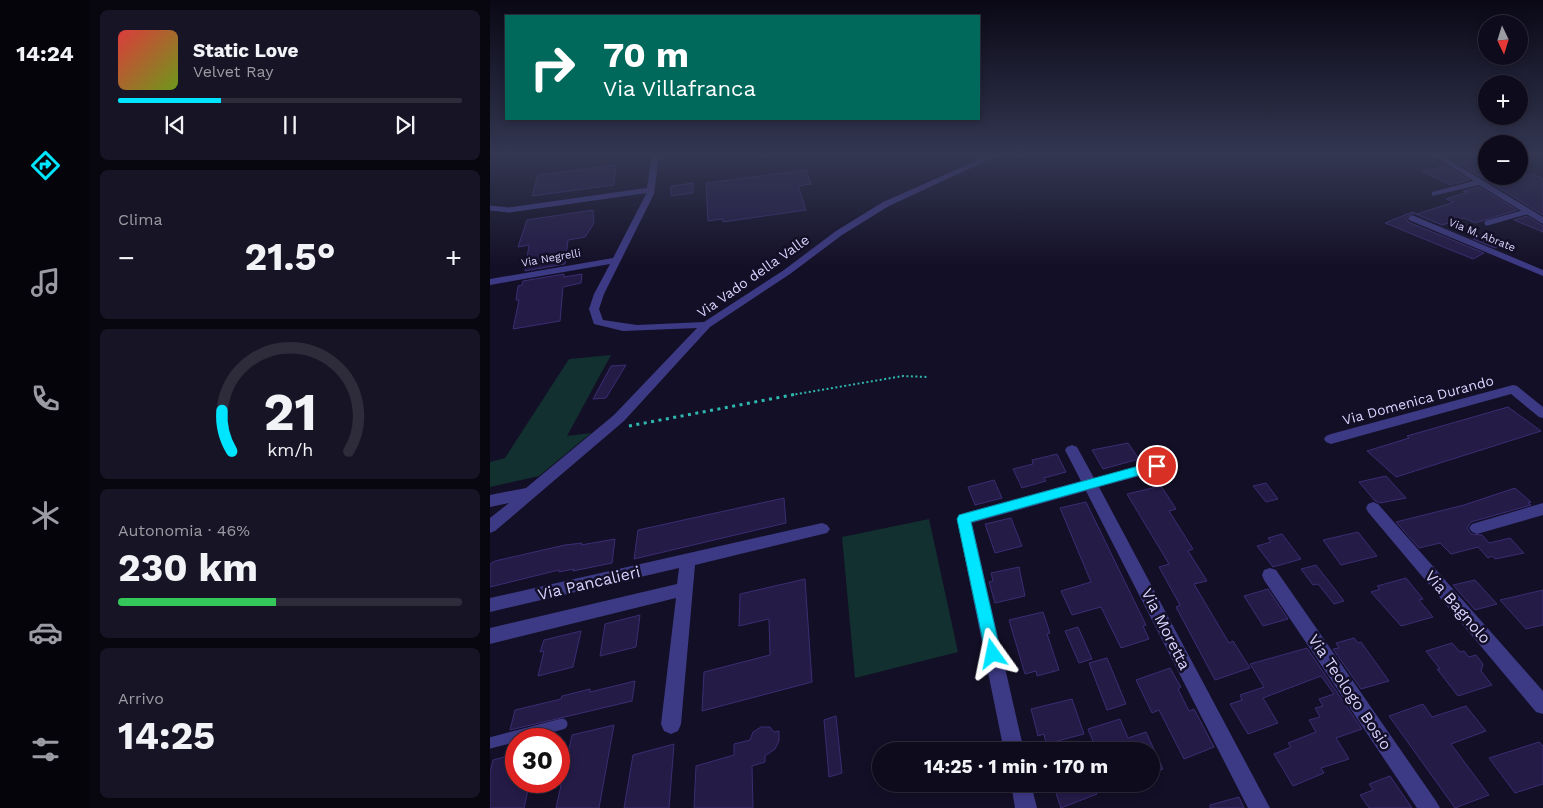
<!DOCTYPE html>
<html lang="it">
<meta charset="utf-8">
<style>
:root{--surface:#0e0b1c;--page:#171425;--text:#f1f3f6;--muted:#9b9ba3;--line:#2e2b3b;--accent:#00e5ff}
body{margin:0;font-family:"Work Sans",sans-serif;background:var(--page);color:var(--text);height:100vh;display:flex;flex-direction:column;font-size:19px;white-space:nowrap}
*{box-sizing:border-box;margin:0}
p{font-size:16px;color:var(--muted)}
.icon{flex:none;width:28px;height:28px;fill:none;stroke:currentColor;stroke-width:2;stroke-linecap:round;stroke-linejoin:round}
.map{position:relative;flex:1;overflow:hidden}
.drawer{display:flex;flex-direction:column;gap:10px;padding:10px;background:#08060f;width:400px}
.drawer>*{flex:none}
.guide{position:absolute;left:15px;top:15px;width:475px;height:105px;border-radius:0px;box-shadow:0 2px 8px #0003,0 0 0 1px var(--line);background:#00695c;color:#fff;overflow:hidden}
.needle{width:32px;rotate:176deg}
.tools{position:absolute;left:988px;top:15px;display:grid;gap:10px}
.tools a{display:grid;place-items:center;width:50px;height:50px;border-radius:50%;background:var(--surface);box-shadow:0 2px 8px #0003,0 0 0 1px var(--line);font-size:25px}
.speed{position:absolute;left:15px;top:728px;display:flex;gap:10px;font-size:25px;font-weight:700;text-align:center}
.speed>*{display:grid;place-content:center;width:65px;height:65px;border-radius:50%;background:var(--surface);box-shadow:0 2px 8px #0003,0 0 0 1px var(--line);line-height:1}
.speed .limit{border:8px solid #d22;background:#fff;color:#111}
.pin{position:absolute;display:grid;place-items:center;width:42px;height:42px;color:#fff;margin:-21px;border:2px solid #fff;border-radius:50%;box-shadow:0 1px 5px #0007}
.me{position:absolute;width:55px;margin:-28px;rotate:348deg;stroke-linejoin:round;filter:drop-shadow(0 0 4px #0008)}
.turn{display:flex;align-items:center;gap:18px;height:105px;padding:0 15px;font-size:22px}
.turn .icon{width:65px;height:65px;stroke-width:2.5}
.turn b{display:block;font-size:35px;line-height:42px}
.big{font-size:38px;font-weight:700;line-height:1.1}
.drawer .tile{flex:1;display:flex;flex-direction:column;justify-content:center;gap:8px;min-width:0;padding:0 18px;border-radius:8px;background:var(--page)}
.drawer .dial{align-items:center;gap:0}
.dial svg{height:130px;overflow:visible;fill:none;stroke:var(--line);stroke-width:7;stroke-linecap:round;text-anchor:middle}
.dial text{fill:var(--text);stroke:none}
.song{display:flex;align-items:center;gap:15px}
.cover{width:60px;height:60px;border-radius:8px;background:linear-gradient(135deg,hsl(0 70% 55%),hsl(80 70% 35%))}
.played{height:5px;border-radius:2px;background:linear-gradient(90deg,var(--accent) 30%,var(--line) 30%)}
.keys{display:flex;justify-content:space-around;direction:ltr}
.heat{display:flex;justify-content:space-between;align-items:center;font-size:28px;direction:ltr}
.charge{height:8px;border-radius:4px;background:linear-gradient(90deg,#34c759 46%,var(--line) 0)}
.trip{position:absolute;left:382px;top:742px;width:288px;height:50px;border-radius:25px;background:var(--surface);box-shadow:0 2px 8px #0003,0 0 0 1px var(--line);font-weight:700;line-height:50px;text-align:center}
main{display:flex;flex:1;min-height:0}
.tab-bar{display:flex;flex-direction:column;width:90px;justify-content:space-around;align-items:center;background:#06040b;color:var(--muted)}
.tab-bar .icon{width:35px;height:35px}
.tab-bar .current{color:var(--accent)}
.tab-bar b{font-size:22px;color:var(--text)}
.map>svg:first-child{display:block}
.green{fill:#12302f}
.building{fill:#241b47;stroke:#3b2d73}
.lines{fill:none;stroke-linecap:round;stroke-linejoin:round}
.path-far1{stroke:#2fb8b0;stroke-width:2;stroke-dasharray:2 2.5;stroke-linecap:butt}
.path{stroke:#2fb8b0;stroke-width:3;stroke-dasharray:3 4.5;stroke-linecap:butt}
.lane-far1{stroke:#3d3a85;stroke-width:5}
.lane{stroke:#3d3a85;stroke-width:11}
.street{fill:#3d3a85;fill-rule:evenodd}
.route{fill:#00e5ff;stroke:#0095a6}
.labels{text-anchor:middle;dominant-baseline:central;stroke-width:5;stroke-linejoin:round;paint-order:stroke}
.far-street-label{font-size:11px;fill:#d9d4ff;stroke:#130f26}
.street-label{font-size:14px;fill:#d9d4ff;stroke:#130f26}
.near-street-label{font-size:16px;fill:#d9d4ff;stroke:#130f26}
</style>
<main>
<nav class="tab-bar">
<b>14:24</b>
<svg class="icon current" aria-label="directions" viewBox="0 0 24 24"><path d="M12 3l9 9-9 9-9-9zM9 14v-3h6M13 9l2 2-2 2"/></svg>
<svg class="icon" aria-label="music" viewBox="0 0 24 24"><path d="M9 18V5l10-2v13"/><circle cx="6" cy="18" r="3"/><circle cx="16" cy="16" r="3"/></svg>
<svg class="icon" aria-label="phone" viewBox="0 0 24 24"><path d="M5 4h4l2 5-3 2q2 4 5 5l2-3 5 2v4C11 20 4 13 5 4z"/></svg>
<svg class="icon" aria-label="climate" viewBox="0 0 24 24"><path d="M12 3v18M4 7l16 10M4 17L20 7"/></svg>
<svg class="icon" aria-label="car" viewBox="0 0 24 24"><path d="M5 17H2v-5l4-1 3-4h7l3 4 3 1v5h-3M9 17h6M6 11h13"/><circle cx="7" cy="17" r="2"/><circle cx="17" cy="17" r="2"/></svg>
<svg class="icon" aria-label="filters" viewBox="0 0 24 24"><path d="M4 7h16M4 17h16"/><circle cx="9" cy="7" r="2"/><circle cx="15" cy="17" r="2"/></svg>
</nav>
<section class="drawer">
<div class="tile">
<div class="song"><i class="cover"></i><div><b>Static Love</b><p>Velvet Ray</p></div></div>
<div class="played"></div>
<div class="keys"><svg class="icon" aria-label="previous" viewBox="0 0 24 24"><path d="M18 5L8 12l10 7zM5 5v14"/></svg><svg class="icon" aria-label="pause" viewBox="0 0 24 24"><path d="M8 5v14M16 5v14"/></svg><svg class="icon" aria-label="next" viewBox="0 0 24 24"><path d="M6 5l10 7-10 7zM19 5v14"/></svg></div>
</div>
<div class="tile"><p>Clima</p>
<div class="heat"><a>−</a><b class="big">21.5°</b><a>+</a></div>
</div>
<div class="tile dial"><svg viewBox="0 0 100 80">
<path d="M14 69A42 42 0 1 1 86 69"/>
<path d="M14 69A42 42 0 0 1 8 44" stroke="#00e5ff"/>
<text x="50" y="56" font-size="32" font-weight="700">21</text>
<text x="50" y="72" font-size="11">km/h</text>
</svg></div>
<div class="tile"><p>Autonomia · 46%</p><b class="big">230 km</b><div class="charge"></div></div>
<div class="tile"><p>Arrivo</p><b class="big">14:25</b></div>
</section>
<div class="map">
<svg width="1053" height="808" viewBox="0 0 1053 808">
<rect width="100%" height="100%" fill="#130f26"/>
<g class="green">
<path d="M 121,355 L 77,436 L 101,433 L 49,476 L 0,487 L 0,462 L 15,458 L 79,359 Z"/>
<path d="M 439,519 L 468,652 L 365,678 L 352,537 Z"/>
</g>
<g class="building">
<path d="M 981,160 L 996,169 L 996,176 L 1029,176 L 1043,174 L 1053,179 L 1053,215 L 968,163 Z"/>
<path d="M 126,165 L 124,185 L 42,196 L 48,175 Z"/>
<path d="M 956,166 L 979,180 L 960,185 L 932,171 Z"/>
<path d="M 316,170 L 321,184 L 308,186 L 316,210 L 233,222 L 233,219 L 218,221 L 216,183 Z"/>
<path d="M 203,183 L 203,193 L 181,196 L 181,186 Z"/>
<path d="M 989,187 L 1027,210 L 985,223 L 974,218 L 952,225 L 923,213 L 916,218 L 918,222 L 994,253 L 983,259 L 895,223 L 922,212 L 927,214 L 964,202 L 956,199 L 978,192 L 973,191 Z"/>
<path d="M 103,210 L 104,223 L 95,237 L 78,240 L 75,264 L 35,271 L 39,245 L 28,247 L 37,220 Z"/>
<path d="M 1037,216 L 1053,226 L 1053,232 L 1024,220 Z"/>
<path d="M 997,233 L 1017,241 L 1005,248 L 983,239 Z"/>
<path d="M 74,274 L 74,277 L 92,274 L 91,283 L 73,287 L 70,321 L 23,329 L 29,300 L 26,300 L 28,286 L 32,285 L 33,281 Z"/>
<path d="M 136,365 L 116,398 L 103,399 L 121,366 Z"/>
<path d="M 1018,407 L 1051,431 L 906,477 L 877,451 L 919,438 L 917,436 Z"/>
<path d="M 638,443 L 649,459 L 613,469 L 602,450 Z"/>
<path d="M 567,454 L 576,472 L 554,478 L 556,481 L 532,488 L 523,469 L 543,464 L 542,460 Z"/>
<path d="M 896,476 L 916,498 L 890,503 L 885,501 L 869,482 Z"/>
<path d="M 504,480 L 512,498 L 485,505 L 478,487 Z"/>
<path d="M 776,483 L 788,499 L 776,502 L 763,486 Z"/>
<path d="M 671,486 L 686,509 L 679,511 L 703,549 L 698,551 L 717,581 L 704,584 L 739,643 L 743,641 L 760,668 L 725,680 L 686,607 L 690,605 L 669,567 L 679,564 L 637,494 Z"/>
<path d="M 1025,488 L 1041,502 L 1038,503 L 1041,505 L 981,522 L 977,528 L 981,534 L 992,535 L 999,543 L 1020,538 L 1034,553 L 1005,559 L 1002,556 L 998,558 L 988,547 L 961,554 L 950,543 L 929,548 L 906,522 L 974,505 Z"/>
<path d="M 294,498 L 296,523 L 144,559 L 148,530 Z"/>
<path d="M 596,502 L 656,625 L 653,626 L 659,639 L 631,648 L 611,607 L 582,615 L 571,591 L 601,582 L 570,508 Z"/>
<path d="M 521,518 L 532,546 L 505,553 L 495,524 Z"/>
<path d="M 868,532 L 887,556 L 851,565 L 833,540 Z"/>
<path d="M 792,534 L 811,559 L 783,567 L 767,546 L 781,542 L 778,538 Z"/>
<path d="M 125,539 L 122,563 L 83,571 L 84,569 L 69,572 L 69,570 L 0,587 L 0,564 L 5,561 L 75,545 L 92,543 L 91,545 Z"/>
<path d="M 826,565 L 854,601 L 844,604 L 828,584 L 823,585 L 811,569 Z"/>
<path d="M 529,567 L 535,596 L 505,603 L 499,582 L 503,581 L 501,573 Z"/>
<path d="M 916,578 L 933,599 L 929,600 L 943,617 L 911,626 L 881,592 L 890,589 L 887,586 Z"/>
<path d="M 315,579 L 322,682 L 212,711 L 214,672 L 280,655 L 279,619 L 249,626 L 250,594 Z"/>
<path d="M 985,580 L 1007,604 L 985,610 L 963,585 Z"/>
<path d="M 778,589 L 798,619 L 773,626 L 754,596 Z"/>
<path d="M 1053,590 L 1053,625 L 1036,629 L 1010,600 Z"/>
<path d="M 553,612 L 560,633 L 557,634 L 569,670 L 547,676 L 546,671 L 535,674 L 519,620 Z"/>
<path d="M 150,615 L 146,647 L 110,656 L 115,624 Z"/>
<path d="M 588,627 L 602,659 L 589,663 L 575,631 Z"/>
<path d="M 91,631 L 83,667 L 48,676 L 54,651 L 50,652 L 54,640 Z"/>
<path d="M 864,638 L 868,643 L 871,642 L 899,681 L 871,689 L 843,649 L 849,648 L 846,643 Z"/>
<path d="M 962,643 L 970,652 L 974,651 L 979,657 L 986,655 L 993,664 L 991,671 L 1002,685 L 968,696 L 947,669 L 950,669 L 936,651 Z"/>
<path d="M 817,648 L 872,729 L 846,738 L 859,759 L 831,768 L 834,773 L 803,786 L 784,754 L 801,747 L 798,743 L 826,732 L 819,720 L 830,717 L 825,708 L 833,706 L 829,699 L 844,694 L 831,676 L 773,698 L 788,723 L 758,734 L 740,704 L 752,700 L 750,695 L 774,687 L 760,664 Z"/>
<path d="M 617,658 L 636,704 L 617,710 L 599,663 Z"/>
<path d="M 680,668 L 691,687 L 688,689 L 699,711 L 704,709 L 724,747 L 694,759 L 669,710 L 662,713 L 646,680 Z"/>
<path d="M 145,681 L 142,701 L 20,730 L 25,710 L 71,699 L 72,696 L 100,689 L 100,692 Z"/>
<path d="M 582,699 L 594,734 L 556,744 L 554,734 L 548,736 L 541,709 Z"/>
<path d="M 933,704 L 942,717 L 976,706 L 996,731 L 961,744 L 999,795 L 965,808 L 899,716 Z"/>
<path d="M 346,716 L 352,773 L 339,777 L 334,720 Z"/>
<path d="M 630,719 L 638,738 L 656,732 L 673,769 L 661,773 L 661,751 L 629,751 L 628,748 L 607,751 L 598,729 Z"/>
<path d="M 124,725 L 109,808 L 66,808 L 82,735 Z"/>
<path d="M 271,727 L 280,727 L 284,732 L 289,731 L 289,741 L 285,749 L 275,756 L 275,762 L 262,766 L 263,808 L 204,808 L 206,766 L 244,755 L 244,744 L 260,740 L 263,732 Z"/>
<path d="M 1049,742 L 1053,746 L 1053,784 L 1025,793 L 999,758 Z"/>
<path d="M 184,744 L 179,808 L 134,808 L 143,755 Z"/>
<path d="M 26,754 L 26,781 L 40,781 L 34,808 L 0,808 L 0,773 L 3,760 Z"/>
<path d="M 900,776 L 922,808 L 879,808 L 870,795 L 883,790 L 879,784 Z"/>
<path d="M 563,784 L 603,784 L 607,794 L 571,808 Z"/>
<path d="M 749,797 L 754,808 L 720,808 L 720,805 Z"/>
</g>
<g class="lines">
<path class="path-far1" d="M 301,395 L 413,376 L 438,377"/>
<path class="path" d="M 139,426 L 307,394"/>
<g class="lane-far1">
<path d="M 0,208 L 19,210 L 160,190"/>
<path d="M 997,223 L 1036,212"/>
</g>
<path class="lane" d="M 0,743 L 72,724"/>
<g class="street">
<path d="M 162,154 L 169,154 L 164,194 L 114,294 L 109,309 L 113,320 L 147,325 L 214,322 L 294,270 L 346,231 L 393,202 L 502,154 L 511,154 L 399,206 L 352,235 L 300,274 L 220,327 L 134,421 L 5,531 L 0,533 L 0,518 L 19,503 L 0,507 L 0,495 L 36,488 L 124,415 L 207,328 L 133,331 L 104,324 L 99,309 L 104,294 L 120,264 L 0,285 L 0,279 L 123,258 L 156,194 Z"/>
<path d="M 941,154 L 949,154 L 1053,217 L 1053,224 L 989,185 L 942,196 L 942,192 L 984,181 Z"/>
<path d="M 922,215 L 1053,270 L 1053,276 L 919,220 L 918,218 Z"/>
<path d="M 1023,385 L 1027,386 L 1053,407 L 1053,418 L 1049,417 L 1021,394 L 841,444 L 836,442 L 834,439 L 836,436 L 841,434 Z"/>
<path d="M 582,445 L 587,447 L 604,478 L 667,461 L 672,462 L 674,466 L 672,470 L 609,487 L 780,808 L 758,808 L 596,491 L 482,523 L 534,751 L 514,751 L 467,519 L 469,515 L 474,513 L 591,481 L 575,450 L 577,447 Z"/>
<path d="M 883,502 L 888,504 L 1053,691 L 1053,714 L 1046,712 L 878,512 L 876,508 L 878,504 Z"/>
<path d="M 1053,503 L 1053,515 L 987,534 L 982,532 L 979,528 L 982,524 Z"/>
<path d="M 332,523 L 337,525 L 340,529 L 337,533 L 205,565 L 191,724 L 188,731 L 181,734 L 174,731 L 171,724 L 186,598 L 0,644 L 0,628 L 187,584 L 189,568 L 0,612 L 0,598 Z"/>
<path d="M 780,568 L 786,570 L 946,801 L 950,808 L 927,808 L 774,580 L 772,575 L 774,570 Z"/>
<path d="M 521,784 L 541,784 L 547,808 L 525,808 Z"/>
</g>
</g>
<linearGradient id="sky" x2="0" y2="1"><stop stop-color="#0a0815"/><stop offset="0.58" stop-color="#333752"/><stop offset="1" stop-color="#333752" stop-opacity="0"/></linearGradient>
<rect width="1053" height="267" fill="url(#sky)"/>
<path class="route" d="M 667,461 L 671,462 L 673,466 L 671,469 L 481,522 L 511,654 L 509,660 L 503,662 L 497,660 L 467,519 L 469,515 Z"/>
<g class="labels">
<g class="far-street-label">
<text transform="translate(992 235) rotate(22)">Via M. Abrate</text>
<text transform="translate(61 258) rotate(-10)">Via Negrelli</text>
</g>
<g class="street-label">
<text transform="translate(263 276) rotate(-35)">Via Vado della Valle</text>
<text transform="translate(928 400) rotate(-15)">Via Domenica Durando</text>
</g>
<g class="near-street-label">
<text transform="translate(99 583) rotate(-13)">Via Pancalieri</text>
<text transform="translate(968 607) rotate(49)">Via Bagnolo</text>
<text transform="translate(676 629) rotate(63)">Via Moretta</text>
<text transform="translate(860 692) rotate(56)">Via Teologo Bosio</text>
</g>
</g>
</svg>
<div class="tools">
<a><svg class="needle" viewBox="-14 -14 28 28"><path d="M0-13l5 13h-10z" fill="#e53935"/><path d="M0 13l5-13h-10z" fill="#9b9ba3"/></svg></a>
<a>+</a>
<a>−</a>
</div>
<div class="speed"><div class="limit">30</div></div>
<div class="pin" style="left:667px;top:466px;background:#d93025"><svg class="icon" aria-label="arrive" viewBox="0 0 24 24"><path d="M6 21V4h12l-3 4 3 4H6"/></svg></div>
<svg class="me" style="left:503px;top:654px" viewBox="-20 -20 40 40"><path d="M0-17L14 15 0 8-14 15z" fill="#00e5ff" stroke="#fff" stroke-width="4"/></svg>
<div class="trip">14:25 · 1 min · 170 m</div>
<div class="guide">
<div class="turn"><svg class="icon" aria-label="right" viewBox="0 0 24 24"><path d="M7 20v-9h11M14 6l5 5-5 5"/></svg><div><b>70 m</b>Via Villafranca</div></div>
</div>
</div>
</main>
